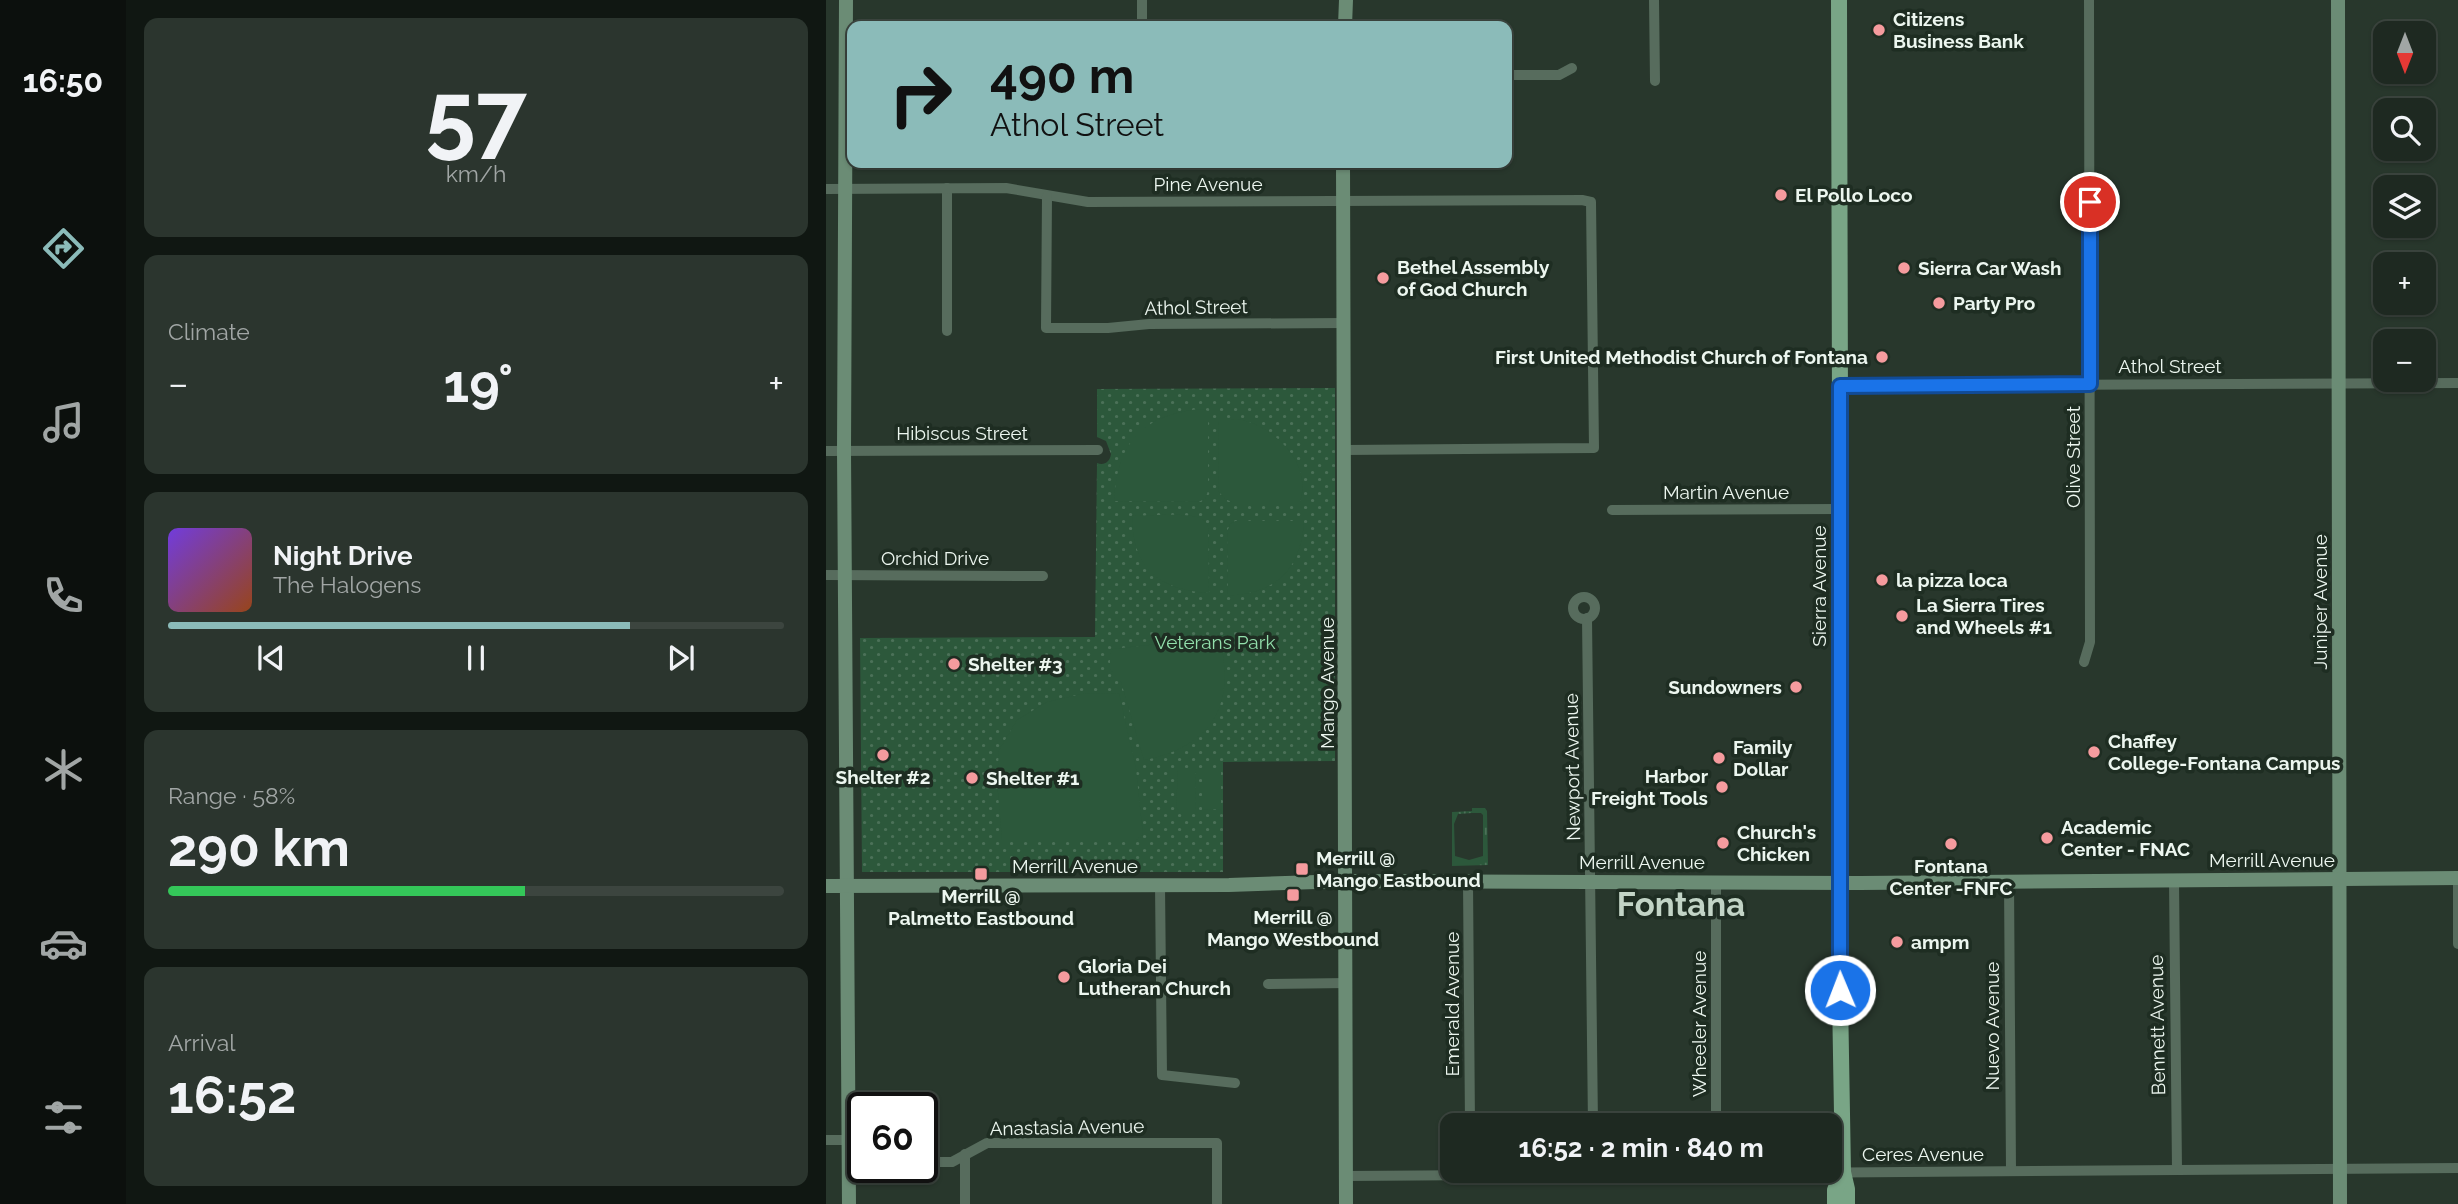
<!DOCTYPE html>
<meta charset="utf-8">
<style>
:root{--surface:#1e2921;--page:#2b352e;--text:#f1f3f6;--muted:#a1a6a5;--line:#3c453f;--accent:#8bbbb9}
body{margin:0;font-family:Raleway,sans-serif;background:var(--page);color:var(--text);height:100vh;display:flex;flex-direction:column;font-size:26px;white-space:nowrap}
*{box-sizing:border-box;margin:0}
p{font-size:23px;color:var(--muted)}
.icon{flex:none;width:38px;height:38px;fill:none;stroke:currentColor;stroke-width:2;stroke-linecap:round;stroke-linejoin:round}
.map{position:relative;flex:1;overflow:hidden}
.drawer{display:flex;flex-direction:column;gap:18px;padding:18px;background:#101712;width:700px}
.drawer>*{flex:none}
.hud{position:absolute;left:21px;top:21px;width:665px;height:147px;border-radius:14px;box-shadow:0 2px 5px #0004,0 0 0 2px var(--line);background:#8bbbb9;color:#111;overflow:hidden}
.needle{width:46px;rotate:180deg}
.tools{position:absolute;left:1547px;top:21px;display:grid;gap:14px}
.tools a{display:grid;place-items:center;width:63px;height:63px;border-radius:14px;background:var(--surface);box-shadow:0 2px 5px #0004,0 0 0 2px var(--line);font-size:35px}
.speed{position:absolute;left:21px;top:1092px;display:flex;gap:14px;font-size:35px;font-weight:700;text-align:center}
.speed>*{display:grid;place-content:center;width:91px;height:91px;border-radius:50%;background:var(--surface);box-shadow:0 2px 5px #0004,0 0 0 2px var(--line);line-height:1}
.speed .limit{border:4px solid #111;border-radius:10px;background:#fff;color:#111}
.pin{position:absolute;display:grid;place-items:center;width:60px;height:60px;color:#fff;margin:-30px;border:4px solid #fff;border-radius:50%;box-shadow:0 2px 7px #0007}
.me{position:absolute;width:77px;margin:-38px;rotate:359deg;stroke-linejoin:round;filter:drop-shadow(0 0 5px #0008)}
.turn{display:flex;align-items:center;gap:24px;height:147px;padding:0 28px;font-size:32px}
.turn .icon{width:91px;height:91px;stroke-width:2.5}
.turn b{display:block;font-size:49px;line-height:60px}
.big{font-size:52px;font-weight:700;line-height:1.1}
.drawer .tile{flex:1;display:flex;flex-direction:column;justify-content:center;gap:10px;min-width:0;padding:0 24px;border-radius:14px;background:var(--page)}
.drawer .dial{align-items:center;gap:0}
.dial b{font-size:91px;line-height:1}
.song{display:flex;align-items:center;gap:21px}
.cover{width:84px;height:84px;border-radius:10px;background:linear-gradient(135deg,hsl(260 70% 55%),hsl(20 70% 35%))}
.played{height:7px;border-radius:4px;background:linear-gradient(90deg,var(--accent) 75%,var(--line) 75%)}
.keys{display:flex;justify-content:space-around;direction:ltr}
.heat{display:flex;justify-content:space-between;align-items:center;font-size:38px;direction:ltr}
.charge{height:10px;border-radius:5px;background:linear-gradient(90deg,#34c759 58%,var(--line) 0)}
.trip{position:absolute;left:614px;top:1113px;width:402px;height:70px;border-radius:14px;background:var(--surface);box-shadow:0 2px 5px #0004,0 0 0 2px var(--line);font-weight:700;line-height:70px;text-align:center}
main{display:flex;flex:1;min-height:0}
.dock{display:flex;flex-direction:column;width:126px;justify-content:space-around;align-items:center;background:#0c100d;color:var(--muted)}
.dock .icon{width:49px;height:49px}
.dock .selected{color:var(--accent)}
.dock b{font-size:32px;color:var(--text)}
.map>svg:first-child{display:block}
.grass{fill:url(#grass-tufts);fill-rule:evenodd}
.park{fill:url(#park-dots)}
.pitch{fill:#2c583b}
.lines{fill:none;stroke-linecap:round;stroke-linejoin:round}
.street{stroke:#576c5d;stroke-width:10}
.secondary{stroke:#6b8c75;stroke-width:14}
.primary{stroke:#79a586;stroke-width:16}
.route-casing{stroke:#114b97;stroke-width:18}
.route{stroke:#1a73e8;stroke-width:12}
.poi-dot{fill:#f59b9e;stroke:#1e2d22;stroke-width:2.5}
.labels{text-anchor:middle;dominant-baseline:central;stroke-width:7;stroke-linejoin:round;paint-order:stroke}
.poi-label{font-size:19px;font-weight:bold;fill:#ecf6ef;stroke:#1e2d22;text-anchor:start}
.street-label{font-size:19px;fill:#ecf6ef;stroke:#1e2d22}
.park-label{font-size:19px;fill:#92dfab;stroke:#1e2d22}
.town-label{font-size:33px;font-weight:bold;fill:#c2d4c6;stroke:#1e2d22}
</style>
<main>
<nav class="dock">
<b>16:50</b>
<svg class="icon selected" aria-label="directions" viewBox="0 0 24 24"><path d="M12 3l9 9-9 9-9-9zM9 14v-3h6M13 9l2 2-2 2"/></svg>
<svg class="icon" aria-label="music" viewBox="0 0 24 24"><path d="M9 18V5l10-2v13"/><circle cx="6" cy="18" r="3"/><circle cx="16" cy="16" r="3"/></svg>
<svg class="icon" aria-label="phone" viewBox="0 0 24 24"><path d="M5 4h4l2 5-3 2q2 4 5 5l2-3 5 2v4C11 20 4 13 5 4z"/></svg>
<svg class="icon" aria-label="climate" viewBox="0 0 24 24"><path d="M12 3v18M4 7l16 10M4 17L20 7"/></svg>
<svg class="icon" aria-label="car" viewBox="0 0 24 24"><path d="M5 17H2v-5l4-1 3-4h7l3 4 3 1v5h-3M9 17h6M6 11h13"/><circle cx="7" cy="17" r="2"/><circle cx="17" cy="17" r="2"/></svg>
<svg class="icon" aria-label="filters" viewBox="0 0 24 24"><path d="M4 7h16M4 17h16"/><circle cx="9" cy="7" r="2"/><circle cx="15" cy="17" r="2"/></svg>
</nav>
<section class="drawer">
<div class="tile dial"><b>57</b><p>km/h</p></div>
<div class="tile"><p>Climate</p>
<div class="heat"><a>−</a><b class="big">19°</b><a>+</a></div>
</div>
<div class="tile">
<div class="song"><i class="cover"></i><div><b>Night Drive</b><p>The Halogens</p></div></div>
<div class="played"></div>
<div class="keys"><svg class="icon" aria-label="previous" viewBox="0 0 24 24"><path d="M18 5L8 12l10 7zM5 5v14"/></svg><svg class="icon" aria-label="pause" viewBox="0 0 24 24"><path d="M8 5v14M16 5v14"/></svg><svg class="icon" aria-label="next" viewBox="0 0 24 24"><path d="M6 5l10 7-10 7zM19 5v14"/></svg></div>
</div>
<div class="tile"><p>Range · 58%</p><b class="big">290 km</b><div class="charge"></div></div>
<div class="tile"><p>Arrival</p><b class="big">16:52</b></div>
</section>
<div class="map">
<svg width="1632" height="1204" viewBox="0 0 1632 1204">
<defs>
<pattern id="grass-tufts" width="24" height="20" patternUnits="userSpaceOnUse" patternTransform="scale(1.75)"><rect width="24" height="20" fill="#2c583b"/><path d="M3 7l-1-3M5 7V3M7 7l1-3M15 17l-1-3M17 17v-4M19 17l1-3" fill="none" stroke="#4b7158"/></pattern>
<pattern id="park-dots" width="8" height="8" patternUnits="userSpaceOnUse" patternTransform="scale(1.75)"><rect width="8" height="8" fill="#2c583b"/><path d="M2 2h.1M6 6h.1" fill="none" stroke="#4b7158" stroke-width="1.8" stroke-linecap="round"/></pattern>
</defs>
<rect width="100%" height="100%" fill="#28372c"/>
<path class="grass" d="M 646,808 L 659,808 L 661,811 L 662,865 L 626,866 L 626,812 L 646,811 ZM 646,813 L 655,813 L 657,815 L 657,856 L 643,860 L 629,856 L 628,824 L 632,814 Z"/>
<path class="park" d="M 509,388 L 509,761 L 397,762 L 397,872 L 36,872 L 34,638 L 269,637 L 271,463 C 278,466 284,462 285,454 L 280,441 L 271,437 L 271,389 Z"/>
<g class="pitch">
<path d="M 373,409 L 382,411 L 382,491 L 379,499 L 372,502 L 288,501 C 291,443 315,416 373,409 Z"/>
<path d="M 392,419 C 403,419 415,418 426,423 C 456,435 485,467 474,502 L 406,502 L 399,499 L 393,492 Z"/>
<path d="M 306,516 C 322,516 364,512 376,519 C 380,521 380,523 382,528 L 383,593 C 333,590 306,568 306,516 Z"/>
<path d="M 409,521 L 478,521 C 475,570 450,593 402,596 L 401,532 L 404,524 Z"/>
<path d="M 393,637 C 411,703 387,747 318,760 L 295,682 L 284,669 L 284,654 L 287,649 Z"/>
<path d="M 293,693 L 310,769 L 317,835 L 310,840 L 176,840 L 171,781 L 173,750 L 191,720 L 221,702 L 256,694 Z"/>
<path d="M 352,770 L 369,770 L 370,810 L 353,810 L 350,808 Z"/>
<path d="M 376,770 L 395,770 L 395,809 L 376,810 Z"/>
</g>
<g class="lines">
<g class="street">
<path d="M 828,0 L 829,81"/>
<path d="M 316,26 L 316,0"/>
<path d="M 681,75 L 733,75 L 746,68"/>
<path d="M 121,188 L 121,331"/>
<path d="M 0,189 L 180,188 L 262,202 L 756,200 L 765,202 L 768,448 L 519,450"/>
<path d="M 221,196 L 220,328 L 282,328 L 323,324 L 519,323"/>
<path d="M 1014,386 L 1632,383"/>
<path d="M 0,451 L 272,450"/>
<path d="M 786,510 L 1014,509"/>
<path d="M 0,575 L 217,576"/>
<circle cx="758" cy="608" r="11"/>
<path d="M 761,618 L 767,1125"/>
<path d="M 1258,662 L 1264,642 L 1263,0"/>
<path d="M 1632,878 L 1632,944"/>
<path d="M 1348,880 L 1351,1169"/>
<path d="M 1183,881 L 1185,1171"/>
<path d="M 642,882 L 644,1125"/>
<path d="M 890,882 L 890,1125"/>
<path d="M 334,885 L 336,1075 L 409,1083"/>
<path d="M 442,984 L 521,983"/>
<path d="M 0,1140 L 23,1140"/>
<path d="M 96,1162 L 126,1162 L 161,1143 L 391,1143 L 391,1204"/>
<path d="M 23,1163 L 37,1163"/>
<path d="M 520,1176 L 1632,1168"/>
<path d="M 139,1204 L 139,1154"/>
</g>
<g class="secondary">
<path d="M 20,0 L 18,451 L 23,1204"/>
<path d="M 1512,0 L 1514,1204"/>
<path d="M 519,26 L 520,0"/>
<path d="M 517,163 L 520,1204"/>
<path d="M 0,886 L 403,885 L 521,881 L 1034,883 L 1632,878"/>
</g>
<g class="primary">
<path d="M 1013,0 L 1015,822 L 1013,938 L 1017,1172 L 1021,1189 L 1021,1204"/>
<path d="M 1009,1204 L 1009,1190 L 1017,1172"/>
</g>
</g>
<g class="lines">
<defs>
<path id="route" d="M 1014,990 L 1014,386 L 1264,384 L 1264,202"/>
</defs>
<use href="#route" class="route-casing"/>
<use href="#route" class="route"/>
</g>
<g class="poi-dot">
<circle cx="1053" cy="30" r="7"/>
<circle cx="955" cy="195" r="7"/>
<circle cx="1078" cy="268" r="7"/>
<circle cx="557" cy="278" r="7"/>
<circle cx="1113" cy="303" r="7"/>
<circle cx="1056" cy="357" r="7"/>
<circle cx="1056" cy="580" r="7"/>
<circle cx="1076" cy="616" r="7"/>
<circle cx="128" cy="664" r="7"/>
<circle cx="970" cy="687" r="7"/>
<circle cx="1268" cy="752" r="7"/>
<circle cx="57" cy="755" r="7"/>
<circle cx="893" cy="758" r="7"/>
<circle cx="146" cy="778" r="7"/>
<circle cx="896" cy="787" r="7"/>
<circle cx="1221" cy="838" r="7"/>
<circle cx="897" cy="843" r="7"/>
<circle cx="1125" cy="844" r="7"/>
<rect x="469" y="862" width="14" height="14" rx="3.5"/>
<rect x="148" y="867" width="14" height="14" rx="3.5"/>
<rect x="460" y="888" width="14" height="14" rx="3.5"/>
<circle cx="1071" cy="942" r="7"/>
<circle cx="238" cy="977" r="7"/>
</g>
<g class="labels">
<g class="poi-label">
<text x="1067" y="19">Citizens<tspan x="1067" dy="22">Business Bank</tspan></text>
<text x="969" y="195">El Pollo Loco</text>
<text x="571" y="267">Bethel Assembly<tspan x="571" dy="22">of God Church</tspan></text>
<text x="1092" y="268">Sierra Car Wash</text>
<text x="1127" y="303">Party Pro</text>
<text x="1042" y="357" text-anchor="end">First United Methodist Church of Fontana</text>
<text x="1070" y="580">la pizza loca</text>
<text x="1090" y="605">La Sierra Tires<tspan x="1090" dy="22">and Wheels #1</tspan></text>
<text x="142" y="664">Shelter #3</text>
<text x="956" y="687" text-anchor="end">Sundowners</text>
<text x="1282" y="741">Chaffey<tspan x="1282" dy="22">College-Fontana Campus</tspan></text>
<text x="907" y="747">Family<tspan x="907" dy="22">Dollar</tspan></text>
<text x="882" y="776" text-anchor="end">Harbor<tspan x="882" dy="22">Freight Tools</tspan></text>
<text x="57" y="777" text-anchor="middle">Shelter #2</text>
<text x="160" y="778">Shelter #1</text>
<text x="1235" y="827">Academic<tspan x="1235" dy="22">Center - FNAC</tspan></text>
<text x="911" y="832">Church's<tspan x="911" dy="22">Chicken</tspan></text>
<text x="490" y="858">Merrill @<tspan x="490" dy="22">Mango Eastbound</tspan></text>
<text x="1125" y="866" text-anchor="middle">Fontana<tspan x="1125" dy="22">Center -FNFC</tspan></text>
<text x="155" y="896" text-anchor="middle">Merrill @<tspan x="155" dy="22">Palmetto Eastbound</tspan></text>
<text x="467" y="917" text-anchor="middle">Merrill @<tspan x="467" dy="22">Mango Westbound</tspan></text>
<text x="1085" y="942">ampm</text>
<text x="252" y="966">Gloria Dei<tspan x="252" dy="22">Lutheran Church</tspan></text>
</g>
<g class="street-label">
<text x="382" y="184">Pine Avenue</text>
<text transform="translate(370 307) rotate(-1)">Athol Street</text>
<text x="1344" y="366">Athol Street</text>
<text x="136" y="433">Hibiscus Street</text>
<text transform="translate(1247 457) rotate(-90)">Olive Street</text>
<text x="900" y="492">Martin Avenue</text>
<text x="109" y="558">Orchid Drive</text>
<text transform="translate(993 586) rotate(-90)">Sierra Avenue</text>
<text transform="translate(1494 602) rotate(-90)">Juniper Avenue</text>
<text transform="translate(501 683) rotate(-90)">Mango Avenue</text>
<text transform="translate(746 767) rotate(-91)">Newport Avenue</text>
<text x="1446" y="860">Merrill Avenue</text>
<text x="816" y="862">Merrill Avenue</text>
<text x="249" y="866">Merrill Avenue</text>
<text transform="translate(626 1004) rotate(-90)">Emerald Avenue</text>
<text transform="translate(873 1024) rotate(-90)">Wheeler Avenue</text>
<text transform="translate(1331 1025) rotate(-91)">Bennett Avenue</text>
<text transform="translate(1166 1026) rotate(-90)">Nuevo Avenue</text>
<text transform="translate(241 1127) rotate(-1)">Anastasia Avenue</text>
<text x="1097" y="1154">Ceres Avenue</text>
</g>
<g class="park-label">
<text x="389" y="642">Veterans Park</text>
</g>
<g class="town-label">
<text x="855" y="904">Fontana</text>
</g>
</g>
</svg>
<div class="tools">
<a><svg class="needle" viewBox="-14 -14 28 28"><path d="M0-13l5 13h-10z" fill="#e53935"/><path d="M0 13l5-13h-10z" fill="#a1a6a5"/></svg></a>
<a><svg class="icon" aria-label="search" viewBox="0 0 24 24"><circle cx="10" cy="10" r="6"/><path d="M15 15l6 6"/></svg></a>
<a><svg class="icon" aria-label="layers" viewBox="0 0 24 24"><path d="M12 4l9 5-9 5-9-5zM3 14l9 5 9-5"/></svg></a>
<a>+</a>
<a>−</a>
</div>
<div class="speed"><div class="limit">60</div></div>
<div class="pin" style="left:1264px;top:202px;background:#d93025"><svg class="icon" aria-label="arrive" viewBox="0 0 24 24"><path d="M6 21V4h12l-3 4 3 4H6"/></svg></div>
<svg class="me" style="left:1014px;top:990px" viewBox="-20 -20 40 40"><circle r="17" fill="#1a73e8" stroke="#fff" stroke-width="3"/><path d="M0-11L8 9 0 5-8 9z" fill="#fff"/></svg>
<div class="trip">16:52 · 2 min · 840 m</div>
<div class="hud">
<div class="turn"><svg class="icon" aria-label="right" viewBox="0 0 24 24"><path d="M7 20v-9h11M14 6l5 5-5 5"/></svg><div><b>490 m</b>Athol Street</div></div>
</div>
</div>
</main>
